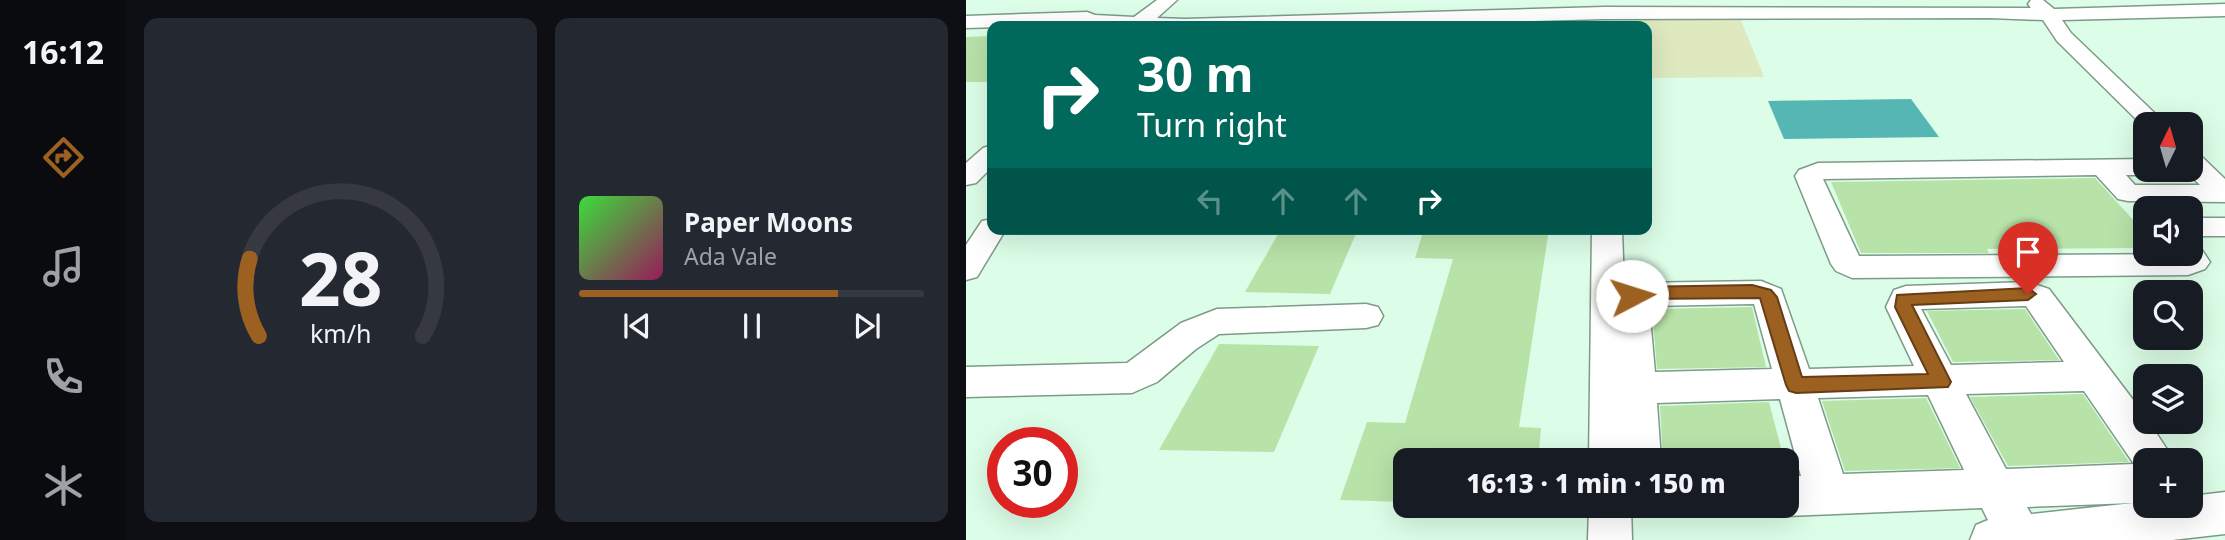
<!DOCTYPE html>
<meta charset="utf-8">
<style>
:root{--surface:#171b24;--page:#242831;--text:#f1f3f6;--muted:#9ea1a6;--line:#363941;--accent:#9c6021}
body{margin:0;font-family:"Noto Sans",sans-serif;background:var(--page);color:var(--text);height:100vh;display:flex;flex-direction:column;font-size:26px;white-space:nowrap}
*{box-sizing:border-box;margin:0}
p{font-size:23px;color:var(--muted)}
.icon{flex:none;width:38px;height:38px;fill:none;stroke:currentColor;stroke-width:2;stroke-linecap:round;stroke-linejoin:round}
.map{position:relative;flex:1;overflow:hidden}
.panel{display:flex;flex-direction:column;gap:18px;padding:18px;background:#0d0f14;width:840px}
.panel>*{flex:none}
.guide{position:absolute;left:21px;top:21px;width:665px;height:214px;border-radius:14px;box-shadow:0 7px 28px #0002;background:#00695c;color:#fff;overflow:hidden}
.needle{width:46px;rotate:5deg}
.controls{position:absolute;left:1167px;top:112px;display:grid;gap:14px}
.controls a{display:grid;place-items:center;width:70px;height:70px;border-radius:14px;background:var(--surface);box-shadow:0 7px 28px #0002;font-size:35px}
.speed{position:absolute;left:21px;top:427px;display:flex;gap:14px;font-size:35px;font-weight:700;text-align:center}
.speed>*{display:grid;place-content:center;width:91px;height:91px;border-radius:50%;background:var(--surface);box-shadow:0 7px 28px #0002;line-height:1}
.speed .limit{border:10px solid #d22;background:#fff;color:#111}
.pin{position:absolute;display:grid;place-items:center;width:60px;height:60px;color:#fff;margin:-72px -30px;border-radius:50% 50% 50% 0;rotate:-45deg;box-shadow:0 0 7px #0007}
.pin .icon{rotate:45deg}
.me{position:absolute;width:77px;margin:-38px;rotate:85deg;stroke-linejoin:round;filter:drop-shadow(0 0 5px #0008)}
.turn{display:flex;align-items:center;gap:24px;height:147px;padding:0 35px;font-size:32px}
.turn .icon{width:91px;height:91px;stroke-width:2.5}
.turn b{display:block;font-size:49px;line-height:60px}
.lanes{display:flex;align-items:center;height:66px;padding:0 35px;background:#0003;justify-content:center;gap:35px;direction:ltr}
.lanes .off{opacity:.35}
.panel .card{flex:1;display:flex;flex-direction:column;justify-content:center;gap:10px;min-width:0;padding:0 24px;border-radius:14px;background:var(--page)}
.panel .dial{align-items:center;gap:0}
.dial svg{height:182px;overflow:visible;fill:none;stroke:var(--line);stroke-width:7;stroke-linecap:round;text-anchor:middle}
.dial text{fill:var(--text);stroke:none}
.song{display:flex;align-items:center;gap:21px}
.cover{width:84px;height:84px;border-radius:10px;background:linear-gradient(135deg,hsl(120 70% 55%),hsl(330 70% 35%))}
.played{height:7px;border-radius:4px;background:linear-gradient(90deg,var(--accent) 75%,var(--line) 75%)}
.keys{display:flex;justify-content:space-around;direction:ltr}
.panel .tiles{flex:1;display:grid;gap:18px;grid-template-columns:repeat(2,1fr)}
.trip{position:absolute;left:427px;top:448px;width:406px;height:70px;border-radius:14px;background:var(--surface);box-shadow:0 7px 28px #0002;font-weight:800;line-height:70px;text-align:center}
main{display:flex;flex:1;min-height:0}
.tab-bar{display:flex;flex-direction:column;width:126px;justify-content:space-around;align-items:center;background:#090b0e;color:var(--muted)}
.tab-bar .icon{width:49px;height:49px}
.tab-bar .selected{color:var(--accent)}
.tab-bar b{font-size:32px;color:var(--text)}
.map>svg:first-child{display:block}
.green{fill:#dee9bf}
.water{fill:#55b6b4}
.building{fill:#b7e2a8}
.lines{fill:none;stroke-linecap:round;stroke-linejoin:round}
.minor-casing{stroke:#7d9b87;stroke-width:3}
.minor{fill:#fff;fill-rule:evenodd}
.route{fill:#9c6021;stroke:#653e15;stroke-width:2}
</style>
<main>
<nav class="tab-bar">
<b>16:12</b>
<svg class="icon selected" aria-label="directions" viewBox="0 0 24 24"><path d="M12 3l9 9-9 9-9-9zM9 14v-3h6M13 9l2 2-2 2"/></svg>
<svg class="icon" aria-label="music" viewBox="0 0 24 24"><path d="M9 18V5l10-2v13"/><circle cx="6" cy="18" r="3"/><circle cx="16" cy="16" r="3"/></svg>
<svg class="icon" aria-label="phone" viewBox="0 0 24 24"><path d="M5 4h4l2 5-3 2q2 4 5 5l2-3 5 2v4C11 20 4 13 5 4z"/></svg>
<svg class="icon" aria-label="climate" viewBox="0 0 24 24"><path d="M12 3v18M4 7l16 10M4 17L20 7"/></svg>
</nav>
<section class="panel">
<div class="tiles">
<div class="card dial"><svg viewBox="0 0 100 80">
<path d="M14 69A42 42 0 1 1 86 69"/>
<path d="M14 69A42 42 0 0 1 10 35" stroke="#9c6021"/>
<text x="50" y="56" font-size="32" font-weight="700">28</text>
<text x="50" y="72" font-size="11">km/h</text>
</svg></div>
<div class="card">
<div class="song"><i class="cover"></i><div><b>Paper Moons</b><p>Ada Vale</p></div></div>
<div class="played"></div>
<div class="keys"><svg class="icon" aria-label="previous" viewBox="0 0 24 24"><path d="M18 5L8 12l10 7zM5 5v14"/></svg><svg class="icon" aria-label="pause" viewBox="0 0 24 24"><path d="M8 5v14M16 5v14"/></svg><svg class="icon" aria-label="next" viewBox="0 0 24 24"><path d="M6 5l10 7-10 7zM19 5v14"/></svg></div>
</div>
</div>
</section>
<div class="map">
<svg width="1259" height="540" viewBox="0 0 1259 540">
<rect width="100%" height="100%" fill="#dcfde7"/>
<path class="green" d="M 774,18 L 798,77 L 681,78 L 681,26 L 650,26 L 650,21 Z"/>
<path class="water" d="M 945,99 L 973,137 L 818,139 L 802,101 Z"/>
<g class="building">
<path d="M 26,36 L 26,82 L 0,82 L 0,37 Z"/>
<path d="M 1129,178 L 1180,234 L 1180,248 L 1021,249 L 1023,253 L 895,253 L 865,182 Z"/>
<path d="M 315,229 L 392,229 L 364,294 L 279,292 Z"/>
<path d="M 458,229 L 583,229 L 553,427 L 575,428 L 572,460 L 439,460 L 439,502 L 374,500 L 401,422 L 439,423 L 487,259 L 449,258 Z"/>
<path d="M 786,307 L 800,367 L 691,369 L 686,309 Z"/>
<path d="M 1059,309 L 1093,360 L 987,362 L 961,311 Z"/>
<path d="M 253,344 L 353,346 L 308,452 L 193,450 Z"/>
<path d="M 1117,394 L 1163,462 L 1042,466 L 1004,397 Z"/>
<path d="M 960,398 L 994,468 L 879,471 L 856,401 Z"/>
<path d="M 803,402 L 818,460 L 697,460 L 694,406 Z"/>
</g>
<g class="lines">
<defs>
<g id="minor">
<path d="M 191,0 L 211,0 L 191,18 L 219,19 L 638,7 L 1065,8 L 1062,4 L 1065,0 L 1077,0 L 1088,9 L 1259,4 L 1259,16 L 1096,20 L 1105,33 L 1200,124 L 1180,124 L 1180,129 L 1091,41 L 1077,20 L 1023,18 L 638,19 L 376,26 L 97,25 L 0,28 L 0,16 L 121,12 L 129,15 L 168,17 Z"/>
<path d="M 26,145 L 26,167 L 10,183 L 0,185 L 0,163 L 17,148 Z"/>
<path d="M 1225,153 L 1234,155 L 1259,179 L 1259,202 L 1162,201 L 1152,199 L 1130,175 L 857,179 L 893,256 L 1225,254 L 1225,244 L 1234,247 L 1244,262 L 1239,269 L 1222,275 L 886,278 L 870,271 L 865,264 L 829,176 L 833,170 L 852,163 L 1180,159 L 1180,170 L 1191,170 L 1180,175 L 1160,175 L 1169,185 L 1234,185 L 1219,170 L 1225,170 Z"/>
<rect x="1225" y="218" width="34" height="18"/>
<path d="M 26,219 L 26,229 L 40,229 L 11,277 L 0,280 L 0,245 L 16,221 Z"/>
<path d="M 626,229 L 656,229 L 658,286 L 666,283 L 795,281 L 815,289 L 843,369 L 948,366 L 920,307 L 928,290 L 940,286 L 1062,282 L 1083,289 L 1180,417 L 1180,422 L 1183,422 L 1208,460 L 1180,460 L 1180,506 L 1225,506 L 1225,496 L 1259,492 L 1259,534 L 1206,540 L 1004,540 L 1010,525 L 1022,520 L 1016,508 L 821,516 L 806,510 L 804,506 L 821,506 L 821,476 L 835,476 L 814,399 L 691,403 L 695,460 L 623,460 ZM 788,304 L 806,369 L 689,372 L 683,306 ZM 1060,306 L 1098,362 L 985,365 L 955,309 ZM 1118,391 L 1168,464 L 1040,469 L 1000,394 ZM 962,395 L 998,470 L 877,474 L 852,398 ZM 1167,503 L 1065,514 L 1061,507 Z"/>
<path d="M 400,304 L 412,307 L 417,316 L 412,325 L 400,328 L 253,334 L 230,349 L 191,382 L 166,393 L 0,397 L 0,367 L 161,363 L 215,323 L 251,309 Z"/>
<path d="M 623,506 L 665,506 L 666,540 L 622,540 Z"/>
</g>
</defs>
<use href="#minor" class="minor-casing"/>
<use href="#minor" class="minor"/>
</g>
<path class="route" d="M 786,285 L 805,290 L 811,297 L 836,377 L 962,374 L 929,307 L 931,295 L 1062,288 L 1070,294 L 1062,300 L 946,305 L 985,382 L 982,387 L 830,393 L 823,391 L 820,385 L 794,298 L 673,299 L 666,301 L 658,296 L 662,289 L 668,287 Z"/>
</svg>
<div class="controls">
<a><svg class="needle" viewBox="-14 -14 28 28"><path d="M0-13l5 13h-10z" fill="#e53935"/><path d="M0 13l5-13h-10z" fill="#9ea1a6"/></svg></a>
<a><svg class="icon" aria-label="sound" viewBox="0 0 24 24"><path d="M4 9h4l5-4v14l-5-4H4zM17 9q2 3 0 6"/></svg></a>
<a><svg class="icon" aria-label="search" viewBox="0 0 24 24"><circle cx="10" cy="10" r="6"/><path d="M15 15l6 6"/></svg></a>
<a><svg class="icon" aria-label="layers" viewBox="0 0 24 24"><path d="M12 4l9 5-9 5-9-5zM3 14l9 5 9-5"/></svg></a>
<a>+</a>
</div>
<div class="speed"><div class="limit">30</div></div>
<div class="pin" style="left:1062px;top:294px;background:#d93025"><svg class="icon" aria-label="arrive" viewBox="0 0 24 24"><path d="M6 21V4h12l-3 4 3 4H6"/></svg></div>
<svg class="me" style="left:666px;top:296px" viewBox="-20 -20 40 40"><circle r="19" fill="#fff"/><path d="M0-13L10 11 0 6-10 11z" fill="#9c6021"/></svg>
<div class="trip">16:13 · 1 min · 150 m</div>
<div class="guide">
<div class="turn"><svg class="icon" aria-label="right" viewBox="0 0 24 24"><path d="M7 20v-9h11M14 6l5 5-5 5"/></svg><div><b>30 m</b>Turn right</div></div>
<div class="lanes"><svg class="icon off" aria-label="left" viewBox="0 0 24 24"><path d="M17 20v-9H6M10 6l-5 5 5 5"/></svg><svg class="icon off" aria-label="ahead" viewBox="0 0 24 24"><path d="M12 20V5M6 11l6-6 6 6"/></svg><svg class="icon off" aria-label="ahead" viewBox="0 0 24 24"><path d="M12 20V5M6 11l6-6 6 6"/></svg><svg class="icon" aria-label="right" viewBox="0 0 24 24"><path d="M7 20v-9h11M14 6l5 5-5 5"/></svg></div>
</div>
</div>
</main>
